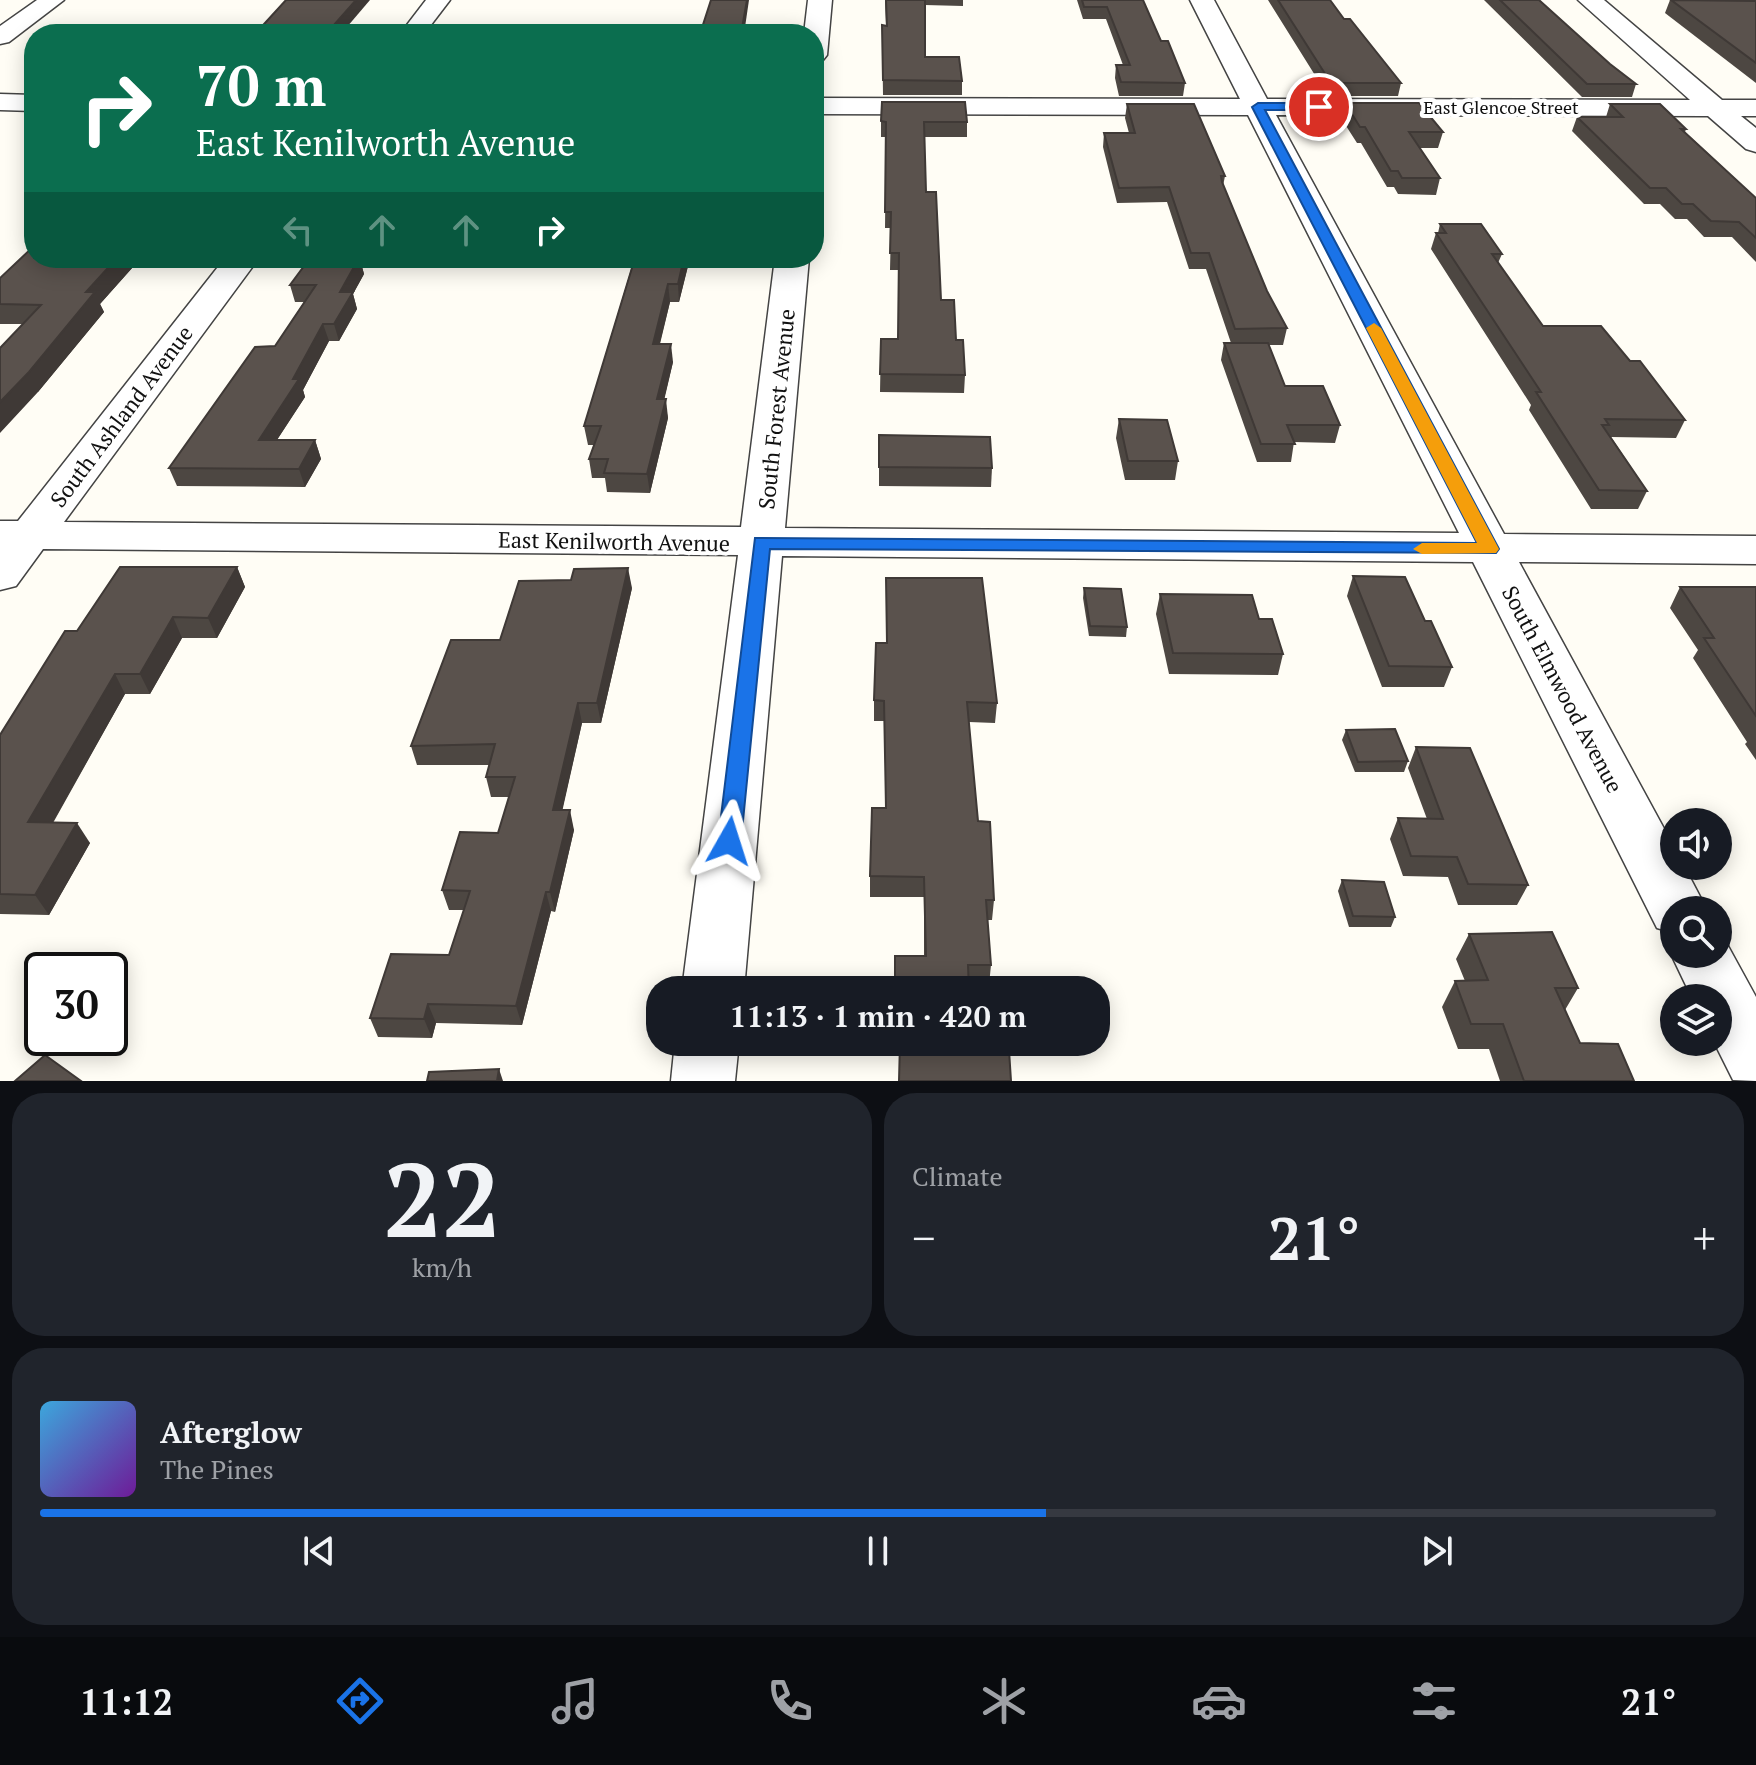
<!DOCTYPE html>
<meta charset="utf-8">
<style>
:root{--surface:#171b24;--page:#20242c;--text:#f1f3f6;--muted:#9ea1a6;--line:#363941;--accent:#1a73e8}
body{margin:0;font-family:"PT Serif",serif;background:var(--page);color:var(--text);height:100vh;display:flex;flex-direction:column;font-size:30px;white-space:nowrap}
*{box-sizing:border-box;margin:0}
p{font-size:26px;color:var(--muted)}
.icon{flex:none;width:44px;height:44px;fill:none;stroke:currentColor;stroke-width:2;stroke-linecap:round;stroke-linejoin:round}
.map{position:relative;height:1081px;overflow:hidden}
.drawer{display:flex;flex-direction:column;gap:12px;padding:12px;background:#0d0f14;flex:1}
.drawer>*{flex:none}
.guide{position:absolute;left:24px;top:24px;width:800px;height:244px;border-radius:32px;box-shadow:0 4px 20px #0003;background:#0b6e4f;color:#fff;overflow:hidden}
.buttons{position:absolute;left:1660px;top:808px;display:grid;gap:16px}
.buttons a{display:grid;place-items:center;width:72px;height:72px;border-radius:50%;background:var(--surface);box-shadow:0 4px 20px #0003;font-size:40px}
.speed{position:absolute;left:24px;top:952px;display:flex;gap:16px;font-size:40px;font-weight:700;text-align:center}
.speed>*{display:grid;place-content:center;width:104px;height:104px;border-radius:50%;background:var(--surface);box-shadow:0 4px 20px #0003;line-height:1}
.speed .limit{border:4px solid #111;border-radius:12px;background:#fff;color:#111}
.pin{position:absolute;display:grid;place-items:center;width:68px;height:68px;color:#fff;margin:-34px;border:4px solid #fff;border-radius:50%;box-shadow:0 2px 8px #0007}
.me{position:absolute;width:88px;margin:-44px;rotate:6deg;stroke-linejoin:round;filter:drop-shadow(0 0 6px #0008)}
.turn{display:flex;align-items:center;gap:28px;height:168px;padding:0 40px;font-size:36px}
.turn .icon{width:104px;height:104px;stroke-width:2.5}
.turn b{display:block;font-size:56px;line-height:68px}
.lanes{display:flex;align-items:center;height:76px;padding:0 40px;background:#0003;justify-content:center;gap:40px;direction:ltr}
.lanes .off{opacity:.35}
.big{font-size:60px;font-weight:700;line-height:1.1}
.drawer .widget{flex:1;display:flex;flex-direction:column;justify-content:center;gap:12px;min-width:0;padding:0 28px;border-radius:32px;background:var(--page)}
.drawer .dial{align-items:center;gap:0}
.dial b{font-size:104px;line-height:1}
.song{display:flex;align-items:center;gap:24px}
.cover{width:96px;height:96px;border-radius:12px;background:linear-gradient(135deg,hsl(200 70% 55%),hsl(280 70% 35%))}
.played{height:8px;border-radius:4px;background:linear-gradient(90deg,var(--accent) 60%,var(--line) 60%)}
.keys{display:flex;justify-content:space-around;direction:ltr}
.heat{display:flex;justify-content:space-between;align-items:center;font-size:44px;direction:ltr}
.drawer .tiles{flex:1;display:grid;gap:12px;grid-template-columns:1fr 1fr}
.widget:last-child{grid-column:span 2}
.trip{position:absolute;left:646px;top:976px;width:464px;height:80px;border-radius:32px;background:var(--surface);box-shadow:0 4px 20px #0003;font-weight:700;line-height:80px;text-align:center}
.tab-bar{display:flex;height:128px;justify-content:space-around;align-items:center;background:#090b0e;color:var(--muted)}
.tab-bar .icon{width:56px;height:56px}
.tab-bar .current{color:var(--accent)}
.tab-bar b{font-size:36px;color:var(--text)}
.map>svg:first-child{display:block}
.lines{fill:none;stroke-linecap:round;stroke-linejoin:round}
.minor-casing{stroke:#444;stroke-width:3}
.minor{fill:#fff;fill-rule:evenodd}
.wall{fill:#4d4742}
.shaded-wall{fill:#3f3936}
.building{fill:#5a524d;stroke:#3f3936;stroke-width:2}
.route{fill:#1a73e8;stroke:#114b97;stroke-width:2}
.slow{fill:#f59e0b}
.labels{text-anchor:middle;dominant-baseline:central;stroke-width:8;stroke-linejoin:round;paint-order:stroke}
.far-street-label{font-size:18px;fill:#111;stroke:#fff}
.street-label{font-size:22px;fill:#111;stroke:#fff}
</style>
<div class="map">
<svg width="1756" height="1081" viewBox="0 0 1756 1081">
<rect width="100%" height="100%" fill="#fffdf5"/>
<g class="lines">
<defs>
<g id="minor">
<path d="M 37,0 L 64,0 L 9,42 L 0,44 L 0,26 Z"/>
<path d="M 426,0 L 450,0 L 424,34 L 400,34 Z"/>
<path d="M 808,0 L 832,0 L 827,55 L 823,60 L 814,63 L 814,34 L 804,34 Z"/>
<path d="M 1190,0 L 1214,0 L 1267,99 L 1690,100 L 1578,0 L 1604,0 L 1722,100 L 1756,100 L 1756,116 L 1741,116 L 1756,128 L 1756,152 L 1746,149 L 1708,116 L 1276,115 L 1504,534 L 1756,536 L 1756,564 L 1519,562 L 1674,847 L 1674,866 L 1684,866 L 1707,910 L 1674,910 L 1674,933 L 1657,928 L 1473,562 L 782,556 L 744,990 L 682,990 L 738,555 L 43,549 L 16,586 L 0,590 L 0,521 L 18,521 L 225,258 L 259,258 L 64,522 L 741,527 L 775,258 L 809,258 L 785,528 L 1459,533 L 1248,115 L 814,114 L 814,98 L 1240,99 Z"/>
<path d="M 0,94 L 34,95 L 34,111 L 0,110 Z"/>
<path d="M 1718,934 L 1722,935 L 1756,997 L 1756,1081 L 1733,1080 L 1714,1042 L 1718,1042 L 1718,998 L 1692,998 L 1671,954 L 1674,948 L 1674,954 L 1718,954 Z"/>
<path d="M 675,1042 L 739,1042 L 735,1081 L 671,1081 Z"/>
</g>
</defs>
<use href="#minor" class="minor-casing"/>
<use href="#minor" class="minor"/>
</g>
<g class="wall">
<path d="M 885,0 L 963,0 L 963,6 L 925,5 L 925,57 L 962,81 L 962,95 L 883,95 L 882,25 L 886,26 Z"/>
<path d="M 1077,0 L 1143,0 L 1161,41 L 1185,83 L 1183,96 L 1119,96 L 1115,78 L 1116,65 L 1123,65 L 1106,19 L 1083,19 Z"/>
<path d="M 1268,0 L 1330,0 L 1344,19 L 1401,83 L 1398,96 L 1328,96 Z"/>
<path d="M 1484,0 L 1539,0 L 1610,64 L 1636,84 L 1632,97 L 1582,97 Z"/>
<path d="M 1670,0 L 1756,1 L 1756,83 L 1665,13 Z"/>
<path d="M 1345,103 L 1443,132 L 1438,148 L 1420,148 L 1440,178 L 1436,195 L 1398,194 L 1394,187 L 1387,187 L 1361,143 L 1357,143 L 1341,118 Z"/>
<path d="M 1127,104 L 1225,176 L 1223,186 L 1267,291 L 1287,328 L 1283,345 L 1269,345 L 1285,386 L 1340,425 L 1335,443 L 1294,442 L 1291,462 L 1257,462 L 1221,360 L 1224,343 L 1231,343 L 1206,269 L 1189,269 L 1167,202 L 1117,203 L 1103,147 L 1104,133 L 1129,133 L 1125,118 Z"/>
<path d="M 1610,104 L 1686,129 L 1685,132 L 1756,198 L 1756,262 L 1732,237 L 1704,237 L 1687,219 L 1675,219 L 1660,204 L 1644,204 L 1572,131 L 1577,117 L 1606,117 Z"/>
<path d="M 881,121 L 967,122 L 967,137 L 924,137 L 926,192 L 941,300 L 956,340 L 965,375 L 964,393 L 880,392 L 881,339 L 898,339 L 898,270 L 890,270 L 891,228 L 885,228 L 886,137 L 881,137 Z"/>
<path d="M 1440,224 L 1502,254 L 1498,263 L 1543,326 L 1630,361 L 1685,420 L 1676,438 L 1611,437 L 1647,491 L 1638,509 L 1591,509 L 1529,410 L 1531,405 L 1431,249 L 1436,233 L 1438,233 Z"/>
<path d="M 34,258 L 141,258 L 100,304 L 104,312 L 38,392 L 23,324 L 0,324 L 0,278 Z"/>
<path d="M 310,258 L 364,258 L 361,263 L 364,274 L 353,294 L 357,309 L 339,341 L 329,341 L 303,390 L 305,397 L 277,440 L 315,440 L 321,459 L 305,487 L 177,486 L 169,468 L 275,346 L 304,302 L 295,302 L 290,285 Z"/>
<path d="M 621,258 L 693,258 L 691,266 L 688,266 L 679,302 L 670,302 L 660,344 L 673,362 L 664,399 L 668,418 L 650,493 L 607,492 L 605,478 L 592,478 L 589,459 L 594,445 L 588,445 L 584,426 L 632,266 L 623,266 Z"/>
<path d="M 1119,419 L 1178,461 L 1175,480 L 1125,480 L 1116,438 Z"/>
<path d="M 879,435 L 992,468 L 991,487 L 879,486 Z"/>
<path d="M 237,567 L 245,587 L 217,638 L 182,638 L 150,694 L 125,694 L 53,823 L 90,843 L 49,915 L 0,914 L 0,735 L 77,631 Z"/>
<path d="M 1353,576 L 1425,621 L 1452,667 L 1444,687 L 1382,687 L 1347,596 Z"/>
<path d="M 1680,587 L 1756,587 L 1756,760 L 1745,744 L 1747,742 L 1693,658 L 1698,650 L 1670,608 Z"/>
<path d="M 632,588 L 601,723 L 582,723 L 562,810 L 574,830 L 555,912 L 551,911 L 522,1025 L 436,1023 L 432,1038 L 378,1037 L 370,1018 L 449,955 L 464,910 L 449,910 L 442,890 L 498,833 L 509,797 L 491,797 L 486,777 L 489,765 L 417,765 L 411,746 Z"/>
<path d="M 1084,588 L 1127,627 L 1126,637 L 1089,636 L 1083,598 Z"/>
<path d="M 1160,594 L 1259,619 L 1283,654 L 1278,675 L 1169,674 L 1156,614 Z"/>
<path d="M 874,700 L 997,703 L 995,723 L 969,722 L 978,821 L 994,900 L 992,920 L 987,920 L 991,965 L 989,985 L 969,985 L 924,956 L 924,897 L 870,897 L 870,876 L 886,808 L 884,721 L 874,721 Z"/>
<path d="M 1346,730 L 1408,761 L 1404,772 L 1355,772 L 1342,740 Z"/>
<path d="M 1416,747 L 1528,885 L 1517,905 L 1458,905 L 1448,877 L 1403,876 L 1390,839 L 1398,818 L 1427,819 L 1408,768 Z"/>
<path d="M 1342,880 L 1395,917 L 1391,927 L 1349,927 L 1338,891 Z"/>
<path d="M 1469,934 L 1578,988 L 1565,1010 L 1580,1043 L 1634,1081 L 1500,1081 L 1489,1049 L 1458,1049 L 1442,1007 L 1455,981 L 1465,981 L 1456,959 Z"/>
<path d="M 894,1042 L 971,1042 L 899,1049 L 894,1049 Z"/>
</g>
<g class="shaded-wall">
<path d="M 356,0 L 370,0 L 341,34 L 326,34 Z"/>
<path d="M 747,0 L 749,0 L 744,34 L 741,34 Z"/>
<path d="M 117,258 L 141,258 L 100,304 L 104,312 L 38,392 L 0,433 L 0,402 L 86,292 Z"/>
<path d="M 353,258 L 364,258 L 361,263 L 364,274 L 353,294 L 357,309 L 339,341 L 334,324 L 340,292 Z"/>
<path d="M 684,258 L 687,258 L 688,266 L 679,302 L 678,284 Z"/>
<path d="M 668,284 L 670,302 L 655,362 L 653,344 Z"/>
<path d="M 323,324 L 329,341 L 303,390 L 305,397 L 265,458 L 259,440 Z"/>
<path d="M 671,344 L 673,362 L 660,418 L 657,399 Z"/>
<path d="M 666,399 L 668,418 L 650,493 L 647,474 Z"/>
<path d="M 315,440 L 321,459 L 305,487 L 299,469 Z"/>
<path d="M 237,567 L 245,587 L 217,638 L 208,618 Z"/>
<path d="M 628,568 L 632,588 L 601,723 L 597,703 Z"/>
<path d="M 173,617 L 182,638 L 150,694 L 140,674 Z"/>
<path d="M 115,674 L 125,694 L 41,843 L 28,822 Z"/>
<path d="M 578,703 L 582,723 L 558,830 L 553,810 Z"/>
<path d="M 570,810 L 574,830 L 555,912 L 550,892 Z"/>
<path d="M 77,823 L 90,843 L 49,915 L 35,895 Z"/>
<path d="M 546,892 L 551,911 L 522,1025 L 516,1006 Z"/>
<path d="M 428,1004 L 436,1023 L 432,1038 L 424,1019 Z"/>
<path d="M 499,1069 L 503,1081 L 497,1081 Z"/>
</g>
<g class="building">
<path d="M 286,0 L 356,0 L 326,34 L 255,34 Z"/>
<path d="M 711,0 L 747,0 L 741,34 L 700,34 Z"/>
<path d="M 886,0 L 925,0 L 925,57 L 959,57 L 962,81 L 883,80 L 882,25 L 887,26 Z"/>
<path d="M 1082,0 L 1143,0 L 1161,41 L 1168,41 L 1185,83 L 1121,82 L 1116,65 L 1130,65 L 1107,7 L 1084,7 Z"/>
<path d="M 1278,0 L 1330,0 L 1344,19 L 1350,19 L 1401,83 L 1331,83 Z"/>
<path d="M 1500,0 L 1539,0 L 1610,64 L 1636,84 L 1587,84 Z"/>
<path d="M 1671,0 L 1756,1 L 1756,63 Z"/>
<path d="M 882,102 L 965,102 L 967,122 L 924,122 L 926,192 L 936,192 L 941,300 L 954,300 L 956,340 L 963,340 L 965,375 L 880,374 L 881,339 L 898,339 L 899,253 L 890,253 L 891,212 L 885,212 L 886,122 L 881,121 Z"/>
<path d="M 1345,103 L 1419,103 L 1443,132 L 1409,132 L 1440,178 L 1402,178 L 1398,171 L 1391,171 L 1365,127 L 1360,127 Z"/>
<path d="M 1127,104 L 1194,104 L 1225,176 L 1221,176 L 1222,182 L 1267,291 L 1287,328 L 1235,329 L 1209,253 L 1191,253 L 1169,187 L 1119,188 L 1104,133 L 1135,133 Z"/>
<path d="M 1610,104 L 1660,104 L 1686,129 L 1681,129 L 1756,198 L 1756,238 L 1739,222 L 1711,221 L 1693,204 L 1682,204 L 1666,188 L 1650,188 L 1577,117 L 1623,117 Z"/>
<path d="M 1440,224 L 1481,224 L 1502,254 L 1492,254 L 1543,326 L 1601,326 L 1630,361 L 1640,361 L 1685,420 L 1605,419 L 1609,425 L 1602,425 L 1647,491 L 1599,490 L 1536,392 L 1541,392 L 1436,233 L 1446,233 Z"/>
<path d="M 34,246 L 34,258 L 117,258 L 86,292 L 95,292 L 29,372 L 0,402 L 0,348 L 41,305 L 0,304 L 0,278 Z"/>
<path d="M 310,258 L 359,258 L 340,292 L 353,292 L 334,324 L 323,324 L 293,379 L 299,379 L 259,440 L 315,440 L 299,469 L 169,468 L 255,347 L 275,346 L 316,285 L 290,285 Z"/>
<path d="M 635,258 L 684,258 L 678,284 L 668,284 L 653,344 L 671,344 L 657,399 L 666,399 L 647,474 L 604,473 L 608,459 L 589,459 L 601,426 L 584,426 Z"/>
<path d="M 1224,343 L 1268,343 L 1285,386 L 1323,386 L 1340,425 L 1287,425 L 1295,444 L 1261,444 Z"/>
<path d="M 1119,419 L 1167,420 L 1178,461 L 1128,461 Z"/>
<path d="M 879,435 L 990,437 L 992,468 L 879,467 Z"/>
<path d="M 120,567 L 237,567 L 208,618 L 173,617 L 140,674 L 115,674 L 28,822 L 77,823 L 35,895 L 0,894 L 0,735 L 65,631 L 77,631 Z"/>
<path d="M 628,568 L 597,703 L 578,703 L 553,810 L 570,810 L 550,892 L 546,892 L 516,1006 L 428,1004 L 424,1019 L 370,1018 L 391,954 L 449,955 L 470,891 L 442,890 L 460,832 L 498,833 L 515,777 L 486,777 L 495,744 L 411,746 L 451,640 L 500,640 L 519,581 L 571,580 L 574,569 Z"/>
<path d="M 1353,576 L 1405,577 L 1425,621 L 1431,621 L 1452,667 L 1389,666 Z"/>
<path d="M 886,578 L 982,578 L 997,703 L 967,702 L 978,821 L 990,822 L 994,900 L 986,900 L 991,965 L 968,965 L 969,990 L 895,990 L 895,956 L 926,956 L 924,877 L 870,876 L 872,808 L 886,808 L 884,701 L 874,700 L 876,643 L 887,643 Z"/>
<path d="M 1680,587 L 1756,587 L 1756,716 L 1704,638 L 1714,638 Z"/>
<path d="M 1084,588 L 1121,589 L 1127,627 L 1090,626 Z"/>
<path d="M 1160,594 L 1252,595 L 1259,619 L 1272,619 L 1283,654 L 1173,653 Z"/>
<path d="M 1395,729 L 1408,761 L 1358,762 L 1346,730 Z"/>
<path d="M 1416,747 L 1470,748 L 1528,885 L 1468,884 L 1457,857 L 1411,856 L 1398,818 L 1443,819 Z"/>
<path d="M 1342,880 L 1384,882 L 1395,917 L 1353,916 Z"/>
<path d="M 1552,932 L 1578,988 L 1555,988 L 1580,1043 L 1618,1044 L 1634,1081 L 1524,1081 L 1503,1024 L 1471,1024 L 1455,981 L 1488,980 L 1469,934 Z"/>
<path d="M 900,1042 L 971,1042 L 972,1049 L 1009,1050 L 1011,1081 L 899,1081 Z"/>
<path d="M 45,1055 L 81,1081 L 15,1081 Z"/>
<path d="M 499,1069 L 497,1081 L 427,1081 L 429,1072 Z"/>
</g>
<path class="route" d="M 1258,103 L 1319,103 L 1324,107 L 1319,110 L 1265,110 L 1499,549 L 1496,553 L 770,549 L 741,841 L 737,847 L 729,850 L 721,847 L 718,841 L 755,538 L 1477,543 L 1252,107 Z"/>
<path class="slow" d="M 1374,323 L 1381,328 L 1499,549 L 1496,553 L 1422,554 L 1413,549 L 1422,543 L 1477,543 L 1366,328 Z"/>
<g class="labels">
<g class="far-street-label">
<text x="1501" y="107">East Glencoe Street</text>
</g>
<g class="street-label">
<text transform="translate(776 409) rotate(-84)">South Forest Avenue</text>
<text transform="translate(121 416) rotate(-53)">South Ashland Avenue</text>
<text transform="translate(614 541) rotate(1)">East Kenilworth Avenue</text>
<text transform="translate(1563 689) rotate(62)">South Elmwood Avenue</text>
</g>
</g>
</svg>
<div class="buttons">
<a><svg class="icon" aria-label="sound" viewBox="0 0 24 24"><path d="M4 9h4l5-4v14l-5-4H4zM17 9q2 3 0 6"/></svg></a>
<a><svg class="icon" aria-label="search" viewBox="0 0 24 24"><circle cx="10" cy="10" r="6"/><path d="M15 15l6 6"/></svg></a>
<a><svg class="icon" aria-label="layers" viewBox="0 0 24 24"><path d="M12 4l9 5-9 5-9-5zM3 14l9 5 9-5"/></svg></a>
</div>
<div class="speed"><div class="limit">30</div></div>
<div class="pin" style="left:1319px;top:107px;background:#d93025"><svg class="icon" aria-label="arrive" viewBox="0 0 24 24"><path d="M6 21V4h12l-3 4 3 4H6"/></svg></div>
<svg class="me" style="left:729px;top:841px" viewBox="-20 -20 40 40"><path d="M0-17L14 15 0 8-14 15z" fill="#1a73e8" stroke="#fff" stroke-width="4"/></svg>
<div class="trip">11:13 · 1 min · 420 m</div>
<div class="guide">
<div class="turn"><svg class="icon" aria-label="right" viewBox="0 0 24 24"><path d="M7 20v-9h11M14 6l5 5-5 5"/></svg><div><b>70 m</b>East Kenilworth Avenue</div></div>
<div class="lanes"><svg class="icon off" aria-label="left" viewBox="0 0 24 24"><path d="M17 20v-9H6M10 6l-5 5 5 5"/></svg><svg class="icon off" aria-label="ahead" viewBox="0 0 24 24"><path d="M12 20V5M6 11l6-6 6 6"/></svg><svg class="icon off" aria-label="ahead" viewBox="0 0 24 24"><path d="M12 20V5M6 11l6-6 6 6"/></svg><svg class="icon" aria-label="right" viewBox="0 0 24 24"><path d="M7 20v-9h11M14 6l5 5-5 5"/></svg></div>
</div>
</div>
<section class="drawer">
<div class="tiles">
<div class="widget dial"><b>22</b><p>km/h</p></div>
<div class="widget"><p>Climate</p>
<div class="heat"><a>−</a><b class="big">21°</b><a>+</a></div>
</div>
<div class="widget">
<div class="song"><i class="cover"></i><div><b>Afterglow</b><p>The Pines</p></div></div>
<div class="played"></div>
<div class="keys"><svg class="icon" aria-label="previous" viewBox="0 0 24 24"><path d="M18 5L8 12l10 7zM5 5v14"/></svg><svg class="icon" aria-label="pause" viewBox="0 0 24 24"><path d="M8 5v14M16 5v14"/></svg><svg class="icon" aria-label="next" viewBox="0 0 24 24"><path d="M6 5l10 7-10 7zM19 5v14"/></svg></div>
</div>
</div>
</section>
<nav class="tab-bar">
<b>11:12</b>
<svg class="icon current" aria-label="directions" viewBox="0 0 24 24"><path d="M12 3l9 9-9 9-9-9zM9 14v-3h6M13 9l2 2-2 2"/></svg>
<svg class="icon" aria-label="music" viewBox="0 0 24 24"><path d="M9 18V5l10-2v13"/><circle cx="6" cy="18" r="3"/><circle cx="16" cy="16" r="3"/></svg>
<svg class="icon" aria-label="phone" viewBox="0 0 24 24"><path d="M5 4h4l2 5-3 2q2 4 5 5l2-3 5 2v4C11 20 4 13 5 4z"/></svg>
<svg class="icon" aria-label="climate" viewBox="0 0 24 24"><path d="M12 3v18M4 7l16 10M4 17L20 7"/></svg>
<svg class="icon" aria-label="car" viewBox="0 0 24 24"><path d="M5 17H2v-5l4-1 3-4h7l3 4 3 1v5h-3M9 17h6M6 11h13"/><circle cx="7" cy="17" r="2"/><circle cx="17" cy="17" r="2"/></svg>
<svg class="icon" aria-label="filters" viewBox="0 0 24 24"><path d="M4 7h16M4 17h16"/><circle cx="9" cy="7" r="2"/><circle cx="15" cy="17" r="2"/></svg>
<b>21°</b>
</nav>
